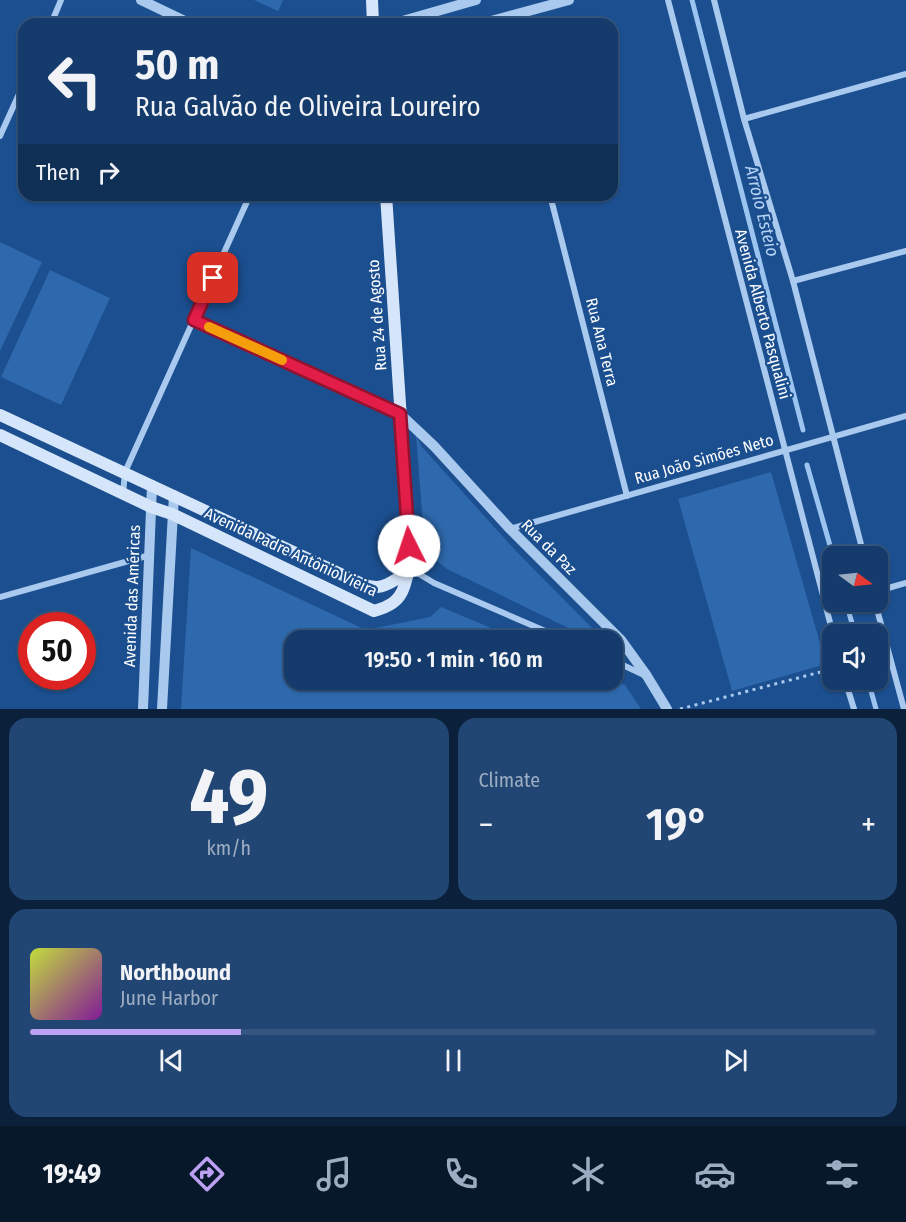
<!DOCTYPE html>
<meta charset="utf-8">
<style>
:root{--surface:#143b6b;--page:#214673;--text:#f1f3f6;--muted:#9dadc1;--line:#33557e;--accent:#bca0f2}
body{margin:0;font-family:"Fira Sans Condensed",sans-serif;background:var(--page);color:var(--text);height:100vh;display:flex;flex-direction:column;font-size:22px;white-space:nowrap}
*{box-sizing:border-box;margin:0}
p{font-size:20px;color:var(--muted)}
.icon{flex:none;width:33px;height:33px;fill:none;stroke:currentColor;stroke-width:2;stroke-linecap:round;stroke-linejoin:round}
.map{position:relative;height:709px;overflow:hidden}
.side{display:flex;flex-direction:column;gap:9px;padding:9px;background:#0b203b;flex:1}
.side>*{flex:none}
.banner{position:absolute;left:18px;top:18px;width:600px;height:183px;border-radius:18px;box-shadow:0 2px 4px #0004,0 0 0 2px var(--line);background:#143b6b;color:var(--text);overflow:hidden}
.needle{width:39px;rotate:105deg}
.tools{position:absolute;left:822px;top:546px;display:grid;gap:12px}
.tools a{display:grid;place-items:center;width:66px;height:66px;border-radius:12px;background:var(--surface);box-shadow:0 2px 4px #0004,0 0 0 2px var(--line);font-size:30px}
.speed{position:absolute;left:18px;top:612px;display:flex;gap:12px;font-size:30px;font-weight:700;text-align:center}
.speed>*{display:grid;place-content:center;width:78px;height:78px;border-radius:50%;background:var(--surface);box-shadow:0 2px 4px #0004,0 0 0 2px var(--line);line-height:1}
.speed .limit{border:9px solid #d22;background:#fff;color:#111}
.pin{position:absolute;display:grid;place-items:center;width:51px;height:51px;color:#fff;margin:-26px;border-radius:12px;box-shadow:0 3px 9px #0006}
.me{position:absolute;width:66px;margin:-33px;rotate:356deg;stroke-linejoin:round;filter:drop-shadow(0 0 4px #0008)}
.turn{display:flex;align-items:center;gap:21px;height:126px;padding:0 18px;font-size:27px}
.turn .icon{width:78px;height:78px;stroke-width:2.5}
.turn b{display:block;font-size:42px;line-height:51px}
.then{display:flex;align-items:center;height:57px;padding:0 18px;background:#0003;gap:12px;font-size:22px}
.big{font-size:45px;font-weight:600;line-height:1.1}
.side .widget{flex:1;display:flex;flex-direction:column;justify-content:center;gap:9px;min-width:0;padding:0 21px;border-radius:18px;background:var(--page)}
.side .dial{align-items:center;gap:0}
.dial b{font-size:78px;line-height:1}
.song{display:flex;align-items:center;gap:18px}
.cover{width:72px;height:72px;border-radius:9px;background:linear-gradient(135deg,hsl(70 70% 55%),hsl(290 70% 35%))}
.played{height:6px;border-radius:3px;background:linear-gradient(90deg,var(--accent) 25%,var(--line) 25%)}
.keys{display:flex;justify-content:space-around;direction:ltr}
.heat{display:flex;justify-content:space-between;align-items:center;font-size:33px;direction:ltr}
.side .tiles{flex:1;display:grid;gap:9px;grid-template-columns:1fr 1fr}
.widget:last-child{grid-column:span 2}
.trip{position:absolute;left:284px;top:630px;width:339px;height:60px;border-radius:18px;background:var(--surface);box-shadow:0 2px 4px #0004,0 0 0 2px var(--line);font-weight:600;line-height:60px;text-align:center}
.dock{display:flex;height:96px;justify-content:space-around;align-items:center;background:#08182b;color:var(--muted)}
.dock .icon{width:42px;height:42px}
.dock .on{color:var(--accent)}
.dock b{font-size:27px;color:var(--text)}
.map>svg:first-child{display:block}
.green{fill:#2e69ad}
.lines{fill:none;stroke-linecap:round;stroke-linejoin:round}
.stream{stroke:#9cc4f0;stroke-width:5}
.path{stroke:#a9c9ee;stroke-width:3;stroke-dasharray:3 4.5;stroke-linecap:butt}
.minor{stroke:#a9c9ee;stroke-width:6}
.tertiary{stroke:#a9c9ee;stroke-width:10}
.secondary{stroke:#d6e6fa;stroke-width:12}
.route-casing{stroke:#92132f;stroke-width:15}
.route{stroke:#e11d48;stroke-width:10}
.slow{stroke:#f59e0b;stroke-width:10}
.labels{text-anchor:middle;dominant-baseline:central;stroke-width:4.5;stroke-linejoin:round;paint-order:stroke}
.street-label{font-size:16px;fill:#fff;stroke:#1b4f8f}
.water-label{font-size:18px;font-style:italic;fill:#b5d3f5;stroke:#1b4f8f}
</style>
<div class="map">
<svg width="906" height="709" viewBox="0 0 906 709">
<rect width="100%" height="100%" fill="#1b4f8f"/>
<g class="green">
<path d="M 254,0 L 283,0 L 278,11 Z"/>
<path d="M 0,242 L 42,262 L 0,351 Z"/>
<path d="M 50,270 L 110,298 L 61,405 L 1,377 Z"/>
<path d="M 416,435 L 422,447 L 515,550 L 594,630 L 589,638 L 447,569 L 430,555 L 424,538 Z"/>
<path d="M 771,472 L 826,664 L 732,691 L 678,499 Z"/>
<path d="M 191,548 L 366,630 L 430,617 L 441,607 L 520,640 L 294,640 L 294,680 L 612,680 L 625,685 L 641,709 L 181,709 Z"/>
</g>
<g class="lines">
<g class="stream">
<path d="M 692,0 L 803,430"/>
<path d="M 807,465 L 833,556"/>
<path d="M 846,602 L 855,634"/>
<path d="M 868,680 L 876,709"/>
</g>
<path class="path" d="M 680,709 L 832,669"/>
<g class="minor">
<path d="M 668,0 L 833,634"/>
<path d="M 714,0 L 744,119 L 793,281 L 864,556"/>
<path d="M 51,24 L 61,0"/>
<path d="M 744,119 L 906,74"/>
<path d="M 0,136 L 24,83"/>
<path d="M 550,195 L 627,496"/>
<path d="M 793,281 L 906,251"/>
<path d="M 194,320 L 400,414"/>
<path d="M 123,494 L 125,472 L 250,195"/>
<path d="M 510,529 L 906,416"/>
<path d="M 411,569 L 434,583 L 566,640"/>
<path d="M 878,591 L 906,583"/>
<path d="M 0,597 L 150,555"/>
<path d="M 875,602 L 904,709"/>
<path d="M 612,660 L 644,675"/>
<path d="M 845,680 L 854,709"/>
</g>
<g class="tertiary">
<path d="M 141,0 L 191,24"/>
<path d="M 392,24 L 476,0"/>
<path d="M 480,24 L 569,0"/>
<path d="M 400,414 L 434,446 L 510,529 L 621,640 L 647,676 L 667,709"/>
<path d="M 143,709 L 152,485"/>
<path d="M 162,709 L 174,495"/>
</g>
<g class="secondary">
<path d="M 372,0 L 373,24"/>
<path d="M 0,415 L 362,584 C 384,592 389,582 406,574"/>
<path d="M 0,435 L 151,507 L 172,514 L 374,611 C 388,607 399,602 404,587 C 407,580 406,575 411,568 L 386,195"/>
</g>
</g>
<g class="lines">
<defs>
<path id="route" d="M 213,278 L 194,320 L 400,414 L 409,546"/>
</defs>
<use href="#route" class="route-casing"/>
<use href="#route" class="route"/>
<path class="slow" d="M 209,327 L 282,360"/>
</g>
<g class="labels">
<g class="street-label">
<text transform="translate(763 314) rotate(75)">Avenida Alberto Pasqualini</text>
<text transform="translate(377 315) rotate(-94)">Rua 24 de Agosto</text>
<text transform="translate(602 342) rotate(76)">Rua Ana Terra</text>
<text transform="translate(704 459) rotate(-16)">Rua João Simões Neto</text>
<text transform="translate(549 547) rotate(45)">Rua da Paz</text>
<text transform="translate(291 552) rotate(25)">Avenida Padre Antônio Vieira</text>
<text transform="translate(132 596) rotate(-88)">Avenida das Américas</text>
</g>
<g class="water-label">
<text transform="translate(762 211) rotate(76)">Arroio Esteio</text>
</g>
</g>
</svg>
<div class="tools">
<a><svg class="needle" viewBox="-14 -14 28 28"><path d="M0-13l5 13h-10z" fill="#e53935"/><path d="M0 13l5-13h-10z" fill="#9dadc1"/></svg></a>
<a><svg class="icon" aria-label="sound" viewBox="0 0 24 24"><path d="M4 9h4l5-4v14l-5-4H4zM17 9q2 3 0 6"/></svg></a>
</div>
<div class="speed"><div class="limit">50</div></div>
<div class="pin" style="left:213px;top:278px;background:#d93025"><svg class="icon" aria-label="arrive" viewBox="0 0 24 24"><path d="M6 21V4h12l-3 4 3 4H6"/></svg></div>
<svg class="me" style="left:409px;top:546px" viewBox="-20 -20 40 40"><circle r="19" fill="#fff"/><path d="M0-13L10 11 0 6-10 11z" fill="#e11d48"/></svg>
<div class="trip">19:50 · 1 min · 160 m</div>
<div class="banner">
<div class="turn"><svg class="icon" aria-label="left" viewBox="0 0 24 24"><path d="M17 20v-9H6M10 6l-5 5 5 5"/></svg><div><b>50 m</b>Rua Galvão de Oliveira Loureiro</div></div>
<div class="then">Then<svg class="icon" aria-label="right" viewBox="0 0 24 24"><path d="M7 20v-9h11M14 6l5 5-5 5"/></svg></div>
</div>
</div>
<section class="side">
<div class="tiles">
<div class="widget dial"><b>49</b><p>km/h</p></div>
<div class="widget"><p>Climate</p>
<div class="heat"><a>−</a><b class="big">19°</b><a>+</a></div>
</div>
<div class="widget">
<div class="song"><i class="cover"></i><div><b>Northbound</b><p>June Harbor</p></div></div>
<div class="played"></div>
<div class="keys"><svg class="icon" aria-label="previous" viewBox="0 0 24 24"><path d="M18 5L8 12l10 7zM5 5v14"/></svg><svg class="icon" aria-label="pause" viewBox="0 0 24 24"><path d="M8 5v14M16 5v14"/></svg><svg class="icon" aria-label="next" viewBox="0 0 24 24"><path d="M6 5l10 7-10 7zM19 5v14"/></svg></div>
</div>
</div>
</section>
<nav class="dock">
<b>19:49</b>
<svg class="icon on" aria-label="directions" viewBox="0 0 24 24"><path d="M12 3l9 9-9 9-9-9zM9 14v-3h6M13 9l2 2-2 2"/></svg>
<svg class="icon" aria-label="music" viewBox="0 0 24 24"><path d="M9 18V5l10-2v13"/><circle cx="6" cy="18" r="3"/><circle cx="16" cy="16" r="3"/></svg>
<svg class="icon" aria-label="phone" viewBox="0 0 24 24"><path d="M5 4h4l2 5-3 2q2 4 5 5l2-3 5 2v4C11 20 4 13 5 4z"/></svg>
<svg class="icon" aria-label="climate" viewBox="0 0 24 24"><path d="M12 3v18M4 7l16 10M4 17L20 7"/></svg>
<svg class="icon" aria-label="car" viewBox="0 0 24 24"><path d="M5 17H2v-5l4-1 3-4h7l3 4 3 1v5h-3M9 17h6M6 11h13"/><circle cx="7" cy="17" r="2"/><circle cx="17" cy="17" r="2"/></svg>
<svg class="icon" aria-label="filters" viewBox="0 0 24 24"><path d="M4 7h16M4 17h16"/><circle cx="9" cy="7" r="2"/><circle cx="15" cy="17" r="2"/></svg>
</nav>
